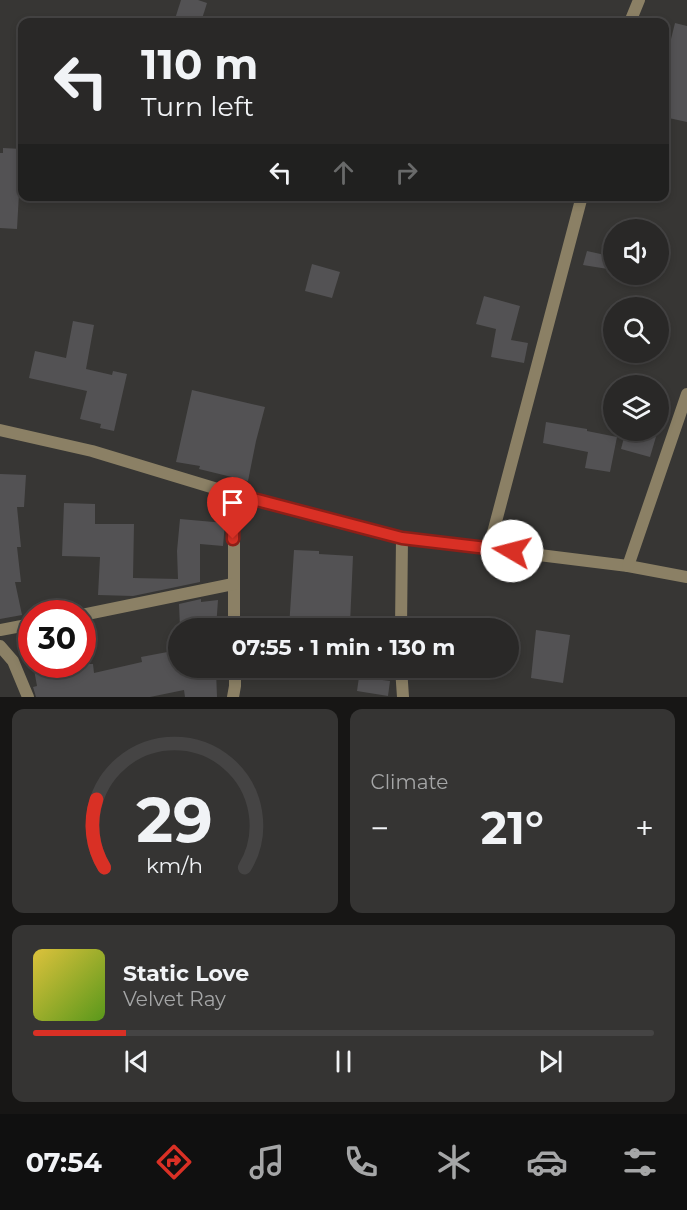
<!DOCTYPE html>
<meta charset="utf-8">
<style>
:root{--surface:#292827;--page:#353433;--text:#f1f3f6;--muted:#a5a6a7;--line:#454444;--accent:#d93025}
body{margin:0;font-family:Montserrat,sans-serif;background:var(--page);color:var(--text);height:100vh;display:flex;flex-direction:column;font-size:22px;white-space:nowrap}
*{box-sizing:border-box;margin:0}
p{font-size:20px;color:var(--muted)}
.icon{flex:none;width:33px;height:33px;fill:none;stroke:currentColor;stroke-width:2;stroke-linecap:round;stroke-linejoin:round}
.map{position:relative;height:697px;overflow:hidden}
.side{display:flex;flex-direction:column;gap:12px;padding:12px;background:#171615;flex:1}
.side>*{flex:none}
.guide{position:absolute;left:18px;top:18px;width:651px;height:183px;border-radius:12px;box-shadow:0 3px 9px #0003,0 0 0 2px var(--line);background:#292827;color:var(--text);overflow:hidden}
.buttons{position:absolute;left:603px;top:219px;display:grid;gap:12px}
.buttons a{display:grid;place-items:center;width:66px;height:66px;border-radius:50%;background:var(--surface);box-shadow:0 3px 9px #0003,0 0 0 2px var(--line);font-size:30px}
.speed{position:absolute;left:18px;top:600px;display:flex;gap:12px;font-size:30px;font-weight:700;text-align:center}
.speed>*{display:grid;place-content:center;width:78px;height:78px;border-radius:50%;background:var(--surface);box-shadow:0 3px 9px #0003,0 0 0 2px var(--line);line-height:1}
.speed .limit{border:9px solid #d22;background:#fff;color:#111}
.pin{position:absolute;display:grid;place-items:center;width:51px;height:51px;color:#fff;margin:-62px -26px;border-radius:50% 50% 50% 0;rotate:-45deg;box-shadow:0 0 6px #0007}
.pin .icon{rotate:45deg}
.me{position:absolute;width:66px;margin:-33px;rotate:278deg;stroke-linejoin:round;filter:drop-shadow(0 0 4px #0008)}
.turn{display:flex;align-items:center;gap:21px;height:126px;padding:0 24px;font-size:27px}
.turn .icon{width:78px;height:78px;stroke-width:2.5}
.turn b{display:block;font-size:42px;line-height:51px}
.lanes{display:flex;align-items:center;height:57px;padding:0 24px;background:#0003;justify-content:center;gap:30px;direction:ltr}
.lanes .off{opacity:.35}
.big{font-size:45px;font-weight:700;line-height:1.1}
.side .tile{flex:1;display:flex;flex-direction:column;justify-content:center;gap:9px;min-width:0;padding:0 21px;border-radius:12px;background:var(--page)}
.side .dial{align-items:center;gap:0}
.dial svg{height:156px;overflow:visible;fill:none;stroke:var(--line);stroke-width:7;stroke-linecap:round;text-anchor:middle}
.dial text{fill:var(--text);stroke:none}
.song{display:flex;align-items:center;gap:18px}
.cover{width:72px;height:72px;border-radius:9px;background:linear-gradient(135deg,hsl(50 70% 55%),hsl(90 70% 35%))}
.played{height:6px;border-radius:3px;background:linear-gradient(90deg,var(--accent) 15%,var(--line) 15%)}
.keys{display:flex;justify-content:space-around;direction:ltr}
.heat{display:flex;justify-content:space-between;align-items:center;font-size:33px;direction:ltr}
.side .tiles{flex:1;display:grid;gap:12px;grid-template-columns:1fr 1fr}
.tile:last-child{grid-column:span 2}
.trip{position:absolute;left:168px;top:618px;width:351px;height:60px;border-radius:30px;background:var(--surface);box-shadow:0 3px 9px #0003,0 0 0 2px var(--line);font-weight:700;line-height:60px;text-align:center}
.dock{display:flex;height:96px;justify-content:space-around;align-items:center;background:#101010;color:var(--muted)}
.dock .icon{width:42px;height:42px}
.dock .current{color:var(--accent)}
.dock b{font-size:27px;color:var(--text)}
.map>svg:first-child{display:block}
.building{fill:#535254}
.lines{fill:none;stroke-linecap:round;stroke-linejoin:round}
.minor{stroke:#8b8065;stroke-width:12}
.route-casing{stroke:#8d1f18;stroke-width:15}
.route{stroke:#d93025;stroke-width:10}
</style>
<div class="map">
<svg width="687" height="697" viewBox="0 0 687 697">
<rect width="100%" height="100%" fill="#373634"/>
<g class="building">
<path d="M 181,0 L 198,0 L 207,3 L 201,22 L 174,22 Z"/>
<path d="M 675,23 L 687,26 L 687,122 L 664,117 L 664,50 L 668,51 Z"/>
<path d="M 3,148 L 22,149 L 22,194 L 19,193 L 17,229 L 0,228 L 0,153 L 3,153 Z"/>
<path d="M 587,251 L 614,257 L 614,270 L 583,265 Z"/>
<path d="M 312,264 L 340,272 L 332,298 L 305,291 Z"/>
<path d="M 484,296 L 520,306 L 511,340 L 528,343 L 524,363 L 491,357 L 496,329 L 476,324 Z"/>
<path d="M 73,321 L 94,325 L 86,369 L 112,375 L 113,371 L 127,374 L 114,431 L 100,428 L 101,424 L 80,419 L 87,391 L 29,378 L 35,351 L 66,358 Z"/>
<path d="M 192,390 L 265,407 L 256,441 L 248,481 L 199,469 L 200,466 L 176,462 Z"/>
<path d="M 546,422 L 587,429 L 587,431 L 617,437 L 610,472 L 585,468 L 588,452 L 543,443 Z"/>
<path d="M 626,430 L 658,430 L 650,457 L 621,449 Z"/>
<path d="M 0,474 L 26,475 L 24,507 L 17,507 L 21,547 L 17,547 L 21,582 L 15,582 L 22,615 L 0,619 Z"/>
<path d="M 64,503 L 95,504 L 95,524 L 134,524 L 133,578 L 178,579 L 177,551 L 180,519 L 225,523 L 223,546 L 200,544 L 200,582 L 133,596 L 98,595 L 100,557 L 62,556 Z"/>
<path d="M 294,550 L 319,551 L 319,554 L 353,556 L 350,624 L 316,621 L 316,628 L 289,628 Z"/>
<path d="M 201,599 L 201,602 L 218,600 L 216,628 L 180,628 L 179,604 Z"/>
<path d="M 536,630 L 570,635 L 563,683 L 531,678 Z"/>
<path d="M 178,650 L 178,672 L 216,671 L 217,697 L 185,697 L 184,690 L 150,697 L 36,697 L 33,687 L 37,686 L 33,664 L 93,664 L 94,673 L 142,662 L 141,657 Z"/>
<path d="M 359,677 L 390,681 L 388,696 L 357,691 Z"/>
</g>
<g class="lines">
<g class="minor">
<path d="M 630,22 L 639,0"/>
<path d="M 0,430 L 92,451 L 234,494 L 402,538 L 628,566 L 687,577"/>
<path d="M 234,494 L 234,628"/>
<path d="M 489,548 L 582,196"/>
<path d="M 628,566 L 687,394"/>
<path d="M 82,615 L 233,584"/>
<path d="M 401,628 L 402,538"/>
<path d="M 0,630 L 32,624"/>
<path d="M 0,646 L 13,661 L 28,697"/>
<path d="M 401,668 L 403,697"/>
<path d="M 233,697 L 235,686 L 235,668"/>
</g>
</g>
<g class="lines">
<defs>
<path id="route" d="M 233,539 L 234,494 L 402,538 L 512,551"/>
</defs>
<use href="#route" class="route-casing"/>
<use href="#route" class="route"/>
</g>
</svg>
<div class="buttons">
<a><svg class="icon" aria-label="sound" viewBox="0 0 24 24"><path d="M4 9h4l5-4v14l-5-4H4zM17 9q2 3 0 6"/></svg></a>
<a><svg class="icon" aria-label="search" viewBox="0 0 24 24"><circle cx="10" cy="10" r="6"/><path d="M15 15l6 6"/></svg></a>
<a><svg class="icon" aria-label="layers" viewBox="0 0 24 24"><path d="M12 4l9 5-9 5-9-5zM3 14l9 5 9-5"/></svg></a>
</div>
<div class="speed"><div class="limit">30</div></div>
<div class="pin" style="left:233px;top:539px;background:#d93025"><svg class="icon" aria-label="arrive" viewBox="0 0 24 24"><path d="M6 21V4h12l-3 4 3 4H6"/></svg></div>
<svg class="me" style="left:512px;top:551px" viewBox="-20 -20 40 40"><circle r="19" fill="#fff"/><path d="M0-13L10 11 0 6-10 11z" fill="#d93025"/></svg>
<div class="trip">07:55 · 1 min · 130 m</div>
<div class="guide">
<div class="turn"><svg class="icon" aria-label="left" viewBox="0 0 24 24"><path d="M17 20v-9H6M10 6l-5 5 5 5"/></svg><div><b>110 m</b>Turn left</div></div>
<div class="lanes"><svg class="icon" aria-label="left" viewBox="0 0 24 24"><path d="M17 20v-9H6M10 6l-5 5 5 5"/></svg><svg class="icon off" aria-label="ahead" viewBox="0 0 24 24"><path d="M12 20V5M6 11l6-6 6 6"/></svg><svg class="icon off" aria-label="right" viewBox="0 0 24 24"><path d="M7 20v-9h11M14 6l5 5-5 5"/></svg></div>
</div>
</div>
<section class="side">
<div class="tiles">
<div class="tile dial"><svg viewBox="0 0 100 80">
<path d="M14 69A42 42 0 1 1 86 69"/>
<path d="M14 69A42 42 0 0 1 10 34" stroke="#d93025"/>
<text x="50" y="56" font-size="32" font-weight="700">29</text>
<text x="50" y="72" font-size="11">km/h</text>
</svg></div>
<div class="tile"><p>Climate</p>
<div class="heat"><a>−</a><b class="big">21°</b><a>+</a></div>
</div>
<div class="tile">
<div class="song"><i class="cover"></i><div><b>Static Love</b><p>Velvet Ray</p></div></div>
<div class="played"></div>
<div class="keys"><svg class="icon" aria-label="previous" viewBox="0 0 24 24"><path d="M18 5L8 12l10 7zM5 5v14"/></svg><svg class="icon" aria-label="pause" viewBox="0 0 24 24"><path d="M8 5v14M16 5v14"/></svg><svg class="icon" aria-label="next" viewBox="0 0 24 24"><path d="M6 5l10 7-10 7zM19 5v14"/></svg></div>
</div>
</div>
</section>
<nav class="dock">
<b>07:54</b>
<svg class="icon current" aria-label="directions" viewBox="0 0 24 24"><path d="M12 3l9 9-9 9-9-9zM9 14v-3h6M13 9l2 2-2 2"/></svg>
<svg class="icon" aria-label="music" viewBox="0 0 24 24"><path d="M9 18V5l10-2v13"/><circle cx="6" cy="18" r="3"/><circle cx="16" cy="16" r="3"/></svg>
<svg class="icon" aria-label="phone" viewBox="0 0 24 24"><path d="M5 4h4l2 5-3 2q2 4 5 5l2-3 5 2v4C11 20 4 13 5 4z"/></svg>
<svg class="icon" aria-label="climate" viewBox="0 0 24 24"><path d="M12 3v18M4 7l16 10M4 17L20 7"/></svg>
<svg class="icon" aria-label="car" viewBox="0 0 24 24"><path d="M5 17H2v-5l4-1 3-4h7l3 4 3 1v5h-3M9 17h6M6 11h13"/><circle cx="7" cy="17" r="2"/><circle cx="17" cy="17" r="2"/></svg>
<svg class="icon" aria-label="filters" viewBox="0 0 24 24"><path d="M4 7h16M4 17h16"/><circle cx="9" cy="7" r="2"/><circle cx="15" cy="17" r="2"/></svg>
</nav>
